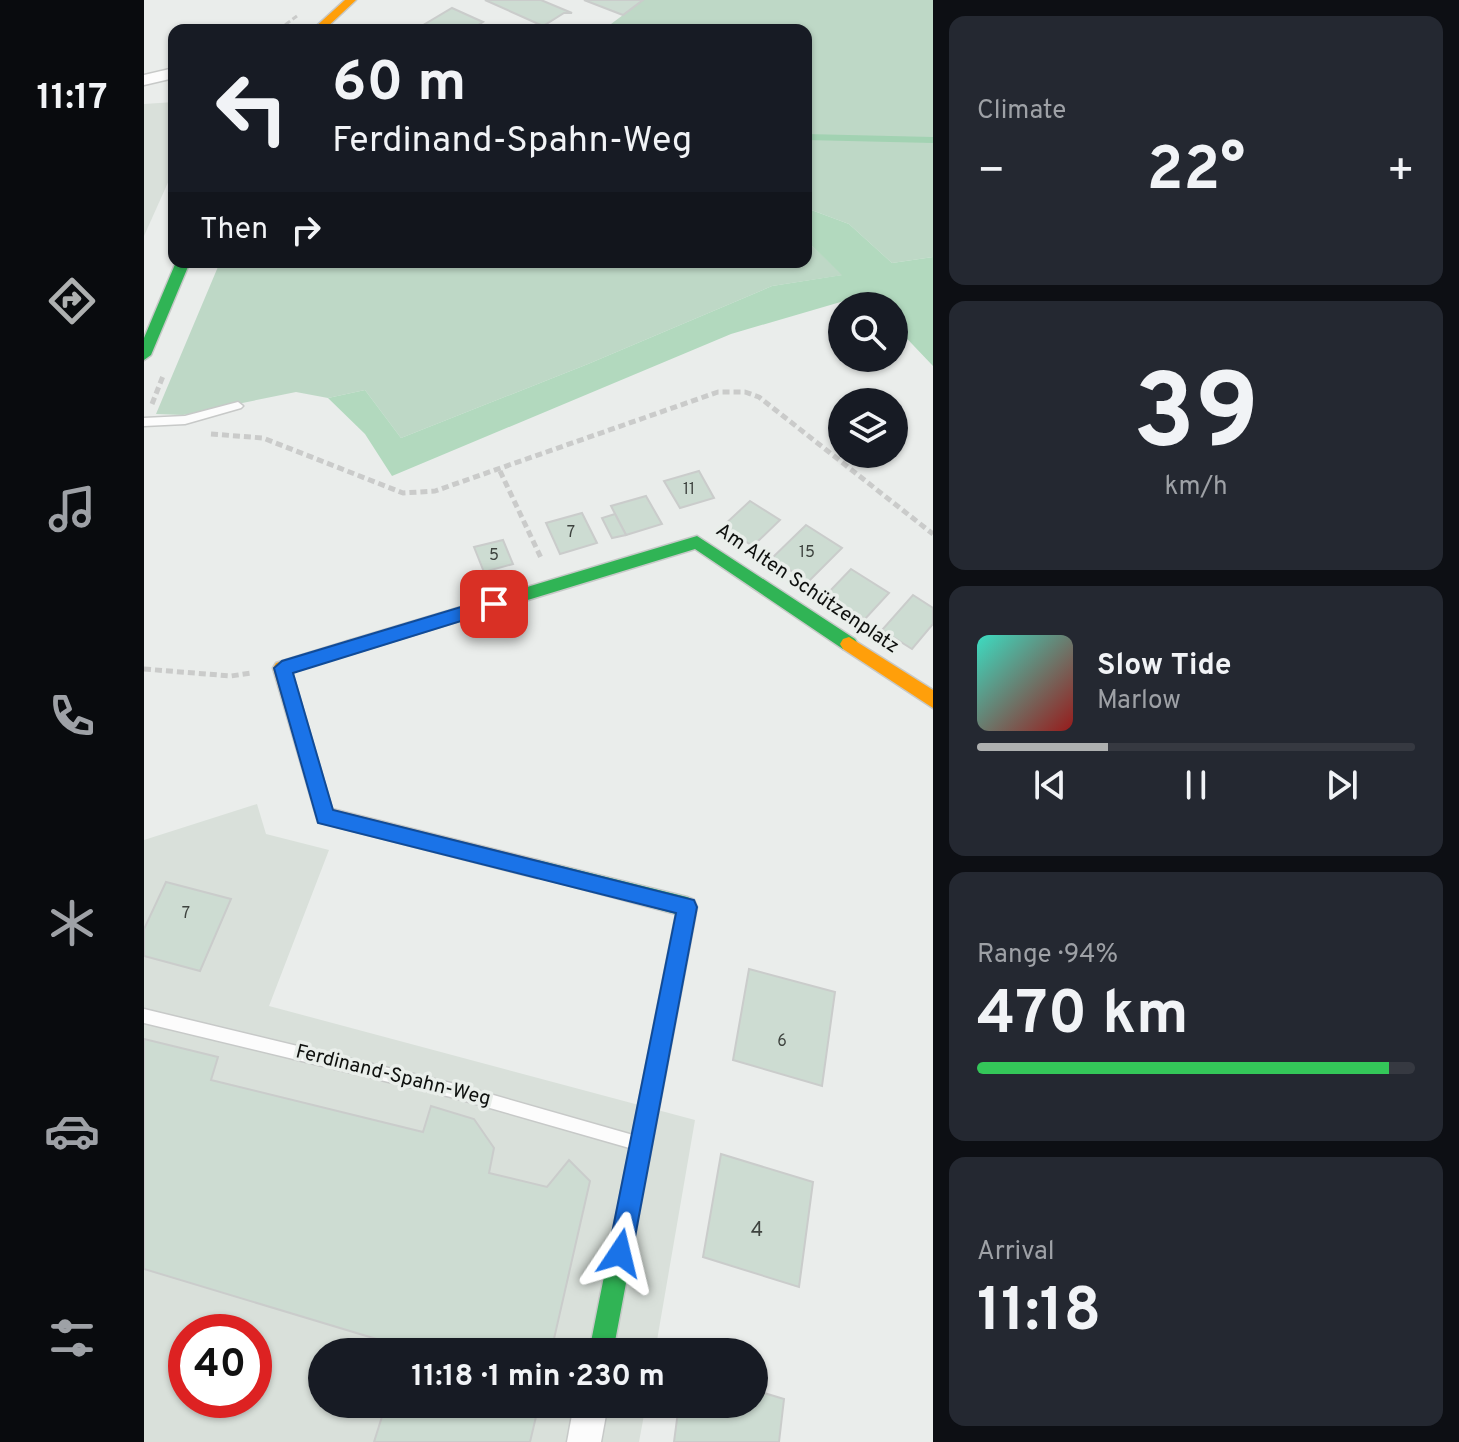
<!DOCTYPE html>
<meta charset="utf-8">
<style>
:root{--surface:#171b24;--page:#242831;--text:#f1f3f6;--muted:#9ea1a6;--line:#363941;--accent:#aeb0b0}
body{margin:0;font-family:Overpass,sans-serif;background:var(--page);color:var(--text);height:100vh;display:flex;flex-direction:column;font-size:30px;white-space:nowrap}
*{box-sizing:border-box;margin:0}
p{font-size:26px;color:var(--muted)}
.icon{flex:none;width:44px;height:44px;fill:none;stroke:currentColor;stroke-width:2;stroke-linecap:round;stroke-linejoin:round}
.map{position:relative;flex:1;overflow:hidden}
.side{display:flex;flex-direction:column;gap:16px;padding:16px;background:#0d0f14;width:526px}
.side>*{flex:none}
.guide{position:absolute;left:24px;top:24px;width:644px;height:244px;border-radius:16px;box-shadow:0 2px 6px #0004;background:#171b24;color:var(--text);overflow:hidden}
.tools{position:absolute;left:684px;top:292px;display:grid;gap:16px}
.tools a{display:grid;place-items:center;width:80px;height:80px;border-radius:50%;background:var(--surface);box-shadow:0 2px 6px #0004;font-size:40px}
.speed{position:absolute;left:24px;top:1314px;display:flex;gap:16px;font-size:40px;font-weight:700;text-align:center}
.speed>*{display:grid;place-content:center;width:104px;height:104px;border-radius:50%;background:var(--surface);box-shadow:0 2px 6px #0004;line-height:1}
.speed .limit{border:12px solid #d22;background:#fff;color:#111}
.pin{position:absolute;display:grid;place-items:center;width:68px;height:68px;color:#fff;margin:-34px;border-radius:16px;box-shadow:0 4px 12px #0006}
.me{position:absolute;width:88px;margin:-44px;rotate:10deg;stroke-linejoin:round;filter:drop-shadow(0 0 6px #0008)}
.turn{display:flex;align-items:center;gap:28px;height:168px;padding:0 32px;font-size:36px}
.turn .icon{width:104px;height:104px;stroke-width:2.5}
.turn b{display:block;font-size:56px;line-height:68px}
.then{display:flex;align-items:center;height:76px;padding:0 32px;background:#0003;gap:16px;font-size:30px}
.big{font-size:60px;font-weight:700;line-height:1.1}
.side .tile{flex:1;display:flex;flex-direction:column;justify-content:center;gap:12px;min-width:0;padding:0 28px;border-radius:16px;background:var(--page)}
.side .dial{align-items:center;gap:0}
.dial b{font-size:104px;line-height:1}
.song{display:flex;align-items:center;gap:24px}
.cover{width:96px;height:96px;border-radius:12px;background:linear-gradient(135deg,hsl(170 70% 55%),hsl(0 70% 35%))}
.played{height:8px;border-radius:4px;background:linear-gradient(90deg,var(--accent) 30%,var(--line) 30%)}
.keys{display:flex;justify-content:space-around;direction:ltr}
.heat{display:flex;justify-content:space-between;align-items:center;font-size:44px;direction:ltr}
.charge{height:12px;border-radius:6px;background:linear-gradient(90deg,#34c759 94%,var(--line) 0)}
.trip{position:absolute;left:164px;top:1338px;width:460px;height:80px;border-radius:40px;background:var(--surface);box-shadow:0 2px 6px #0004;font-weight:700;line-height:80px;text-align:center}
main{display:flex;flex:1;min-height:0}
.menu{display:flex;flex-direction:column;width:144px;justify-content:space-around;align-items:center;background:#090b0e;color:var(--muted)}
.menu .icon{width:56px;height:56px}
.menu .selected{color:var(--accent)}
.menu b{font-size:36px;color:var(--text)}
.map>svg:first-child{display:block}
.built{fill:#d9e0da;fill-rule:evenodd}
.green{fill:#bed8c6}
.forest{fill:#b2d9be}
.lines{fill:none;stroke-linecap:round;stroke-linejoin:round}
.stream{stroke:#a2d2b2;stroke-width:6}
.building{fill:#cddcd2;stroke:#cacccb;stroke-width:2}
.lane-casing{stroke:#c7c9c8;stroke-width:3}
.street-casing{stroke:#c7c9c8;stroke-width:3}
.fast-casing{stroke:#c7c9c8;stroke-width:3}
.slow-casing{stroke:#c7c9c8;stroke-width:3}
.path-far1{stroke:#cacbca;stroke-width:3;stroke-dasharray:6 3;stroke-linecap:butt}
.path{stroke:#cacbca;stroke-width:5;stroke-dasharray:7 4;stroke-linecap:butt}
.lane{fill:#fcfcfc;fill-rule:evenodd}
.street{fill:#fcfcfc;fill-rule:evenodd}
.fast{fill:#30b455;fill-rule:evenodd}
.slow{fill:#ff9f0a;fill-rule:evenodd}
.route{fill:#1a73e8;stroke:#114b97;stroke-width:2}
.labels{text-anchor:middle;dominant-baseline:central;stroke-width:7;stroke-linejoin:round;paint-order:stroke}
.number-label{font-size:16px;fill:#3e433f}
.street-label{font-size:20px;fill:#0e100e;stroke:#e9eeea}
.near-number-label{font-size:20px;fill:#3e433f}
</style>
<main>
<nav class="menu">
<b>11:17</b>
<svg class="icon selected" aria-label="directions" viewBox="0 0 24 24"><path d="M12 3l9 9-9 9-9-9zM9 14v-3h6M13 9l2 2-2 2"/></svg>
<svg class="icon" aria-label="music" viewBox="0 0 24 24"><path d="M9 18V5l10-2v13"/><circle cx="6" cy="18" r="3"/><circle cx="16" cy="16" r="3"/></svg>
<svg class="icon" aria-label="phone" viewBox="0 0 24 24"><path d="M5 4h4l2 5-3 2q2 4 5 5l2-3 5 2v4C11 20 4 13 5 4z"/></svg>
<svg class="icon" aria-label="climate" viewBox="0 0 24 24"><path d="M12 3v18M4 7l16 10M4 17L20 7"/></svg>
<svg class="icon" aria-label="car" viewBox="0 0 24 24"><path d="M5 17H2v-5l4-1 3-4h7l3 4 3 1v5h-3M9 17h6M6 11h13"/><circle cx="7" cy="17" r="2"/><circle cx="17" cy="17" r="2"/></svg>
<svg class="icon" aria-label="filters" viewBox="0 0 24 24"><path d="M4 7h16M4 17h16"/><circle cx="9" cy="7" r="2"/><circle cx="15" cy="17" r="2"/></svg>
</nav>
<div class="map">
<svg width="789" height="1442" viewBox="0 0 789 1442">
<rect width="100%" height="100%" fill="#eaedeb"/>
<g class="built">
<path d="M 30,102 L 30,169 L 0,236 L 0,104 Z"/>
<path d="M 113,804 L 122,834 L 185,850 L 125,1006 L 551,1120 L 511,1352 L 178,1352 L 178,1404 L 502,1404 L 495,1442 L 0,1442 L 0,840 ZM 42,1332 L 110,1332 L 110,1400 L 42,1400 Z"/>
</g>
<g class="green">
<path d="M 499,0 L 789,0 L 789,257 L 748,263 L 705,224 L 662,208 L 662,30 L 459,30 Z"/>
<path d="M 662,240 L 699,275 L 628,286 L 444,364 L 257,438 L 221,390 L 184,398 L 152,392 L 39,415 L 12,414 L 76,262 L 662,262 Z"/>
</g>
<path class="forest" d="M 662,208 L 705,224 L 748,263 L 789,257 L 789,366 L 750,325 L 750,306 L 700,301 L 587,334 L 248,476 L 221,434 L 184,398 L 221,390 L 257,438 L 444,364 L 628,286 L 698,275 L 662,240 Z"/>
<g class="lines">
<g class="stream">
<path d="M 662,137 L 789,140"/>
<path d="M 151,263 L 155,262"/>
</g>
</g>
<g class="building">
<path d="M 341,0 L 397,0 L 428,13 L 420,13 L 399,26 Z"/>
<path d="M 440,0 L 499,0 L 479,15 Z"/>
<path d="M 308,8 L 339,22 L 326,30 L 271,30 Z"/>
<path d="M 555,471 L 570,498 L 536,508 L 520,481 Z"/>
<path d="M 502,496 L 518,524 L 482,535 L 467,506 Z"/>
<path d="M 606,501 L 636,520 L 609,546 L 578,527 Z"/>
<path d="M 438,513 L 453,543 L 416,554 L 402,523 Z"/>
<path d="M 471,514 L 482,535 L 468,538 L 458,518 Z"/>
<path d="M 662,525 L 698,548 L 664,582 L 628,558 Z"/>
<path d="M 359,540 L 369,564 L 340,572 L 330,547 Z"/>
<path d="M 707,569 L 745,593 L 721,619 L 682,595 Z"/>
<path d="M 769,595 L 789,608 L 789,624 L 768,649 L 738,630 Z"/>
<path d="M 22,882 L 87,899 L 56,971 L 0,956 L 0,929 Z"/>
<path d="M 605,969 L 691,992 L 678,1086 L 589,1060 Z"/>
<path d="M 0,1039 L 74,1057 L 67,1080 L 279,1132 L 287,1106 L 330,1119 L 350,1148 L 345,1173 L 403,1187 L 425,1160 L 446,1181 L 407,1352 L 258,1352 L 259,1347 L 0,1269 Z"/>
<path d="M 577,1154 L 669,1182 L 655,1287 L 559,1257 Z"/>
<path d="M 610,1390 L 640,1399 L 635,1442 L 530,1442 L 535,1404 L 610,1404 Z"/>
<path d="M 242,1404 L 395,1404 L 386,1442 L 230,1442 Z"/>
</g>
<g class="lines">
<defs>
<g id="lane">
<path d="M 94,402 L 99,406 L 97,408 L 41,424 L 0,426 L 0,418 L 41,416 Z"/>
<path d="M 0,1009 L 311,1084 L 489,1135 L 494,1137 L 496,1142 L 494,1147 L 489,1149 L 311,1098 L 0,1023 Z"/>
</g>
<g id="street">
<path d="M 30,68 L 30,78 L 0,85 L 0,75 Z"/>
<path d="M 430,1404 L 464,1404 L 457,1442 L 423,1442 Z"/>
</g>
<g id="fast">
<path d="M 32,262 L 46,262 L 7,355 L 0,360 L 0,338 Z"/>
<path d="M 553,536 L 711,639 L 714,644 L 711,649 L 699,649 L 551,549 L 207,654 L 201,652 L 198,647 L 201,642 L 207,640 Z"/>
<path d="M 393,860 L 543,897 L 550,900 L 553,907 L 469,1352 L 445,1352 L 532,914 L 386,875 L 383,869 L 386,863 Z"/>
</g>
<g id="slow">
<path d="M 201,0 L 212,0 L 180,30 L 168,30 Z"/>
<path d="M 705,637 L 789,690 L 789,708 L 699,649 L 696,644 L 699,639 Z"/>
<path d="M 207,640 L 213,642 L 216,647 L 213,652 L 148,672 L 188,809 L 393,860 L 400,863 L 403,869 L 400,875 L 393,878 L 174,822 L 129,668 L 132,663 Z"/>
</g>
</defs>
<use href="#lane" class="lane-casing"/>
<use href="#street" class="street-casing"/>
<use href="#fast" class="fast-casing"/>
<use href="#slow" class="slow-casing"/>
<path class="path-far1" d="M 134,30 L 153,16"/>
<g class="path">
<path d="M 8,404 L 19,376"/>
<path d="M 67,434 L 119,438 L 259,493 L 291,491 L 574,392 L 601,392 L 615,397 L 789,534"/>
<path d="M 356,471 L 398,560"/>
<path d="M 0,669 L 87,676 L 107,673"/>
</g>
<use href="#lane" class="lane"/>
<use href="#street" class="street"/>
<use href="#fast" class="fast"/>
<use href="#slow" class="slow"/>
</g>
<path class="route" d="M 350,597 L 356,599 L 359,604 L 356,609 L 149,673 L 189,810 L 550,900 L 553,907 L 488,1253 L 484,1262 L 476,1265 L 467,1262 L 464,1253 L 532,913 L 174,823 L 130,668 L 138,661 Z"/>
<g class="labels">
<g class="number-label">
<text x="545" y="490">11</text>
<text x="427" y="533">7</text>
<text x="663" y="553">15</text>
<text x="350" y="556">5</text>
<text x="42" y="914">7</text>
<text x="638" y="1042">6</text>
</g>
<g class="street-label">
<text transform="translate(663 589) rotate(34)">Am Alten Schützenplatz</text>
<text transform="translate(249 1076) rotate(14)">Ferdinand-Spahn-Weg</text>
</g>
<g class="near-number-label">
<text x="613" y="1231">4</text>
</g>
</g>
</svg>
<div class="tools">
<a><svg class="icon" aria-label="search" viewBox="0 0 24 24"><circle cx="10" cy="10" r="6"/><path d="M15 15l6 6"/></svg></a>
<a><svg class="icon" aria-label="layers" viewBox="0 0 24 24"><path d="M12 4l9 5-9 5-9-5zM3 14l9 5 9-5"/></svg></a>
</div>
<div class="speed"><div class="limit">40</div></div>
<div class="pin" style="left:350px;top:604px;background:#d93025"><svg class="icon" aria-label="arrive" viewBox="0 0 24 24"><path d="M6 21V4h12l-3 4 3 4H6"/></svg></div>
<svg class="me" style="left:476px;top:1253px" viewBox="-20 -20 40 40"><path d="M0-17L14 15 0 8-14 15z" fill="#1a73e8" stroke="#fff" stroke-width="4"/></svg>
<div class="trip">11:18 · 1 min · 230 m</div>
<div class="guide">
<div class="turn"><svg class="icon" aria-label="left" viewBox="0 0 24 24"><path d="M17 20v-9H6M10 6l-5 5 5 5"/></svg><div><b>60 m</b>Ferdinand-Spahn-Weg</div></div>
<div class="then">Then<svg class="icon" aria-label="right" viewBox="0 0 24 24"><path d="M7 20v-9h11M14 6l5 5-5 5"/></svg></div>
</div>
</div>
<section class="side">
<div class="tile"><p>Climate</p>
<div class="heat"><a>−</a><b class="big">22°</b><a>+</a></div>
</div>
<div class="tile dial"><b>39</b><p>km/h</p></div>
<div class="tile">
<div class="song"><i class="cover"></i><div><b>Slow Tide</b><p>Marlow</p></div></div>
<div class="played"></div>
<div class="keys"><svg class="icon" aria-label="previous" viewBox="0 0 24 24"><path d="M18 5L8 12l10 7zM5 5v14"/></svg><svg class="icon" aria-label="pause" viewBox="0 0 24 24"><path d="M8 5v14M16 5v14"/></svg><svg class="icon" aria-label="next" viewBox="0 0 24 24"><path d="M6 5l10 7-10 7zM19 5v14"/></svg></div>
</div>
<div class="tile"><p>Range · 94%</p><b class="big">470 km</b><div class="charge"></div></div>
<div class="tile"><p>Arrival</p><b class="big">11:18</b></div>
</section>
</main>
